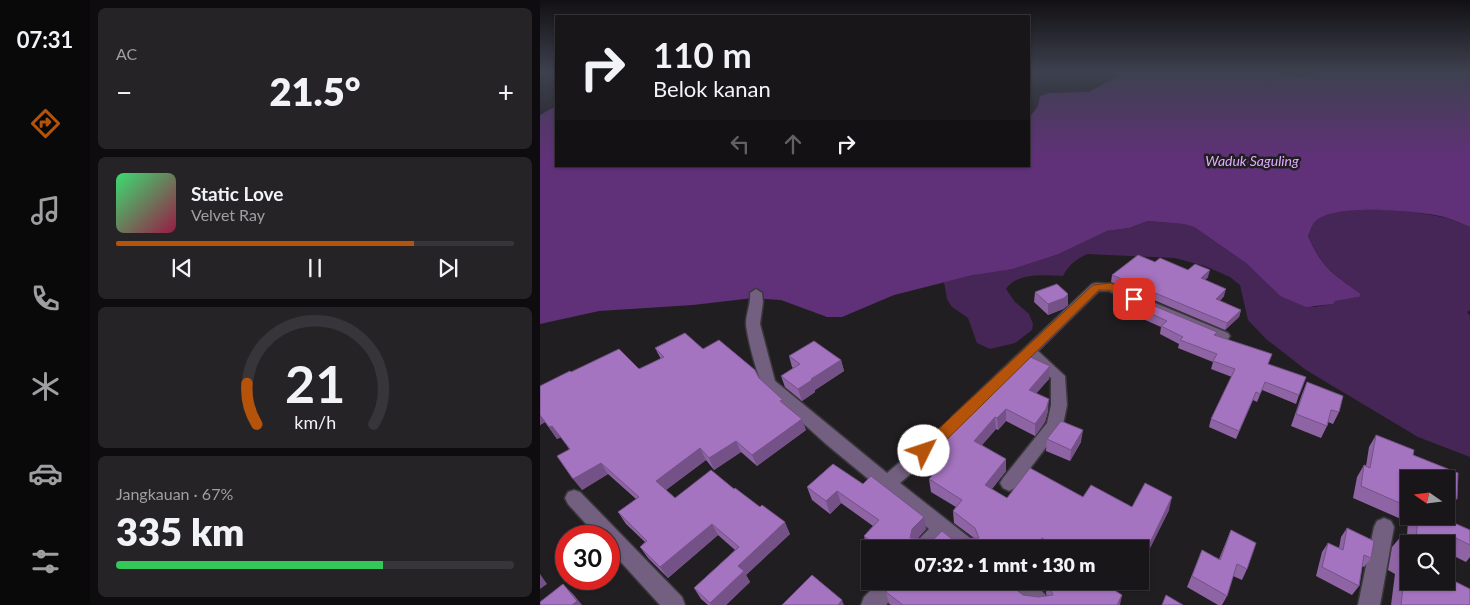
<!DOCTYPE html>
<html lang="id">
<meta charset="utf-8">
<style>
:root{--surface:#19161a;--page:#262327;--text:#f1f3f6;--muted:#9f9fa2;--line:#373539;--accent:#b45309}
body{margin:0;font-family:Lato,sans-serif;background:var(--page);color:var(--text);height:100vh;display:flex;flex-direction:column;font-size:19px;white-space:nowrap}
*{box-sizing:border-box;margin:0}
p{font-size:16px;color:var(--muted)}
.icon{flex:none;width:28px;height:28px;fill:none;stroke:currentColor;stroke-width:2;stroke-linecap:round;stroke-linejoin:round}
.map{position:relative;flex:1;overflow:hidden}
.details{display:flex;flex-direction:column;gap:8px;padding:8px;background:#0e0c0e;width:450px}
.details>*{flex:none}
.banner{position:absolute;left:15px;top:15px;width:475px;height:152px;border-radius:0px;box-shadow:0 1px 4px #0004,0 0 0 1px var(--line);background:#19161a;color:var(--text);overflow:hidden}
.needle{width:32px;rotate:284deg}
.tools{position:absolute;left:860px;top:470px;display:grid;gap:10px}
.tools a{display:grid;place-items:center;width:55px;height:55px;border-radius:0px;background:var(--surface);box-shadow:0 1px 4px #0004,0 0 0 1px var(--line);font-size:25px}
.speed{position:absolute;left:15px;top:525px;display:flex;gap:10px;font-size:25px;font-weight:700;text-align:center}
.speed>*{display:grid;place-content:center;width:65px;height:65px;border-radius:50%;background:var(--surface);box-shadow:0 1px 4px #0004,0 0 0 1px var(--line);line-height:1}
.speed .limit{border:8px solid #d22;background:#fff;color:#111}
.pin{position:absolute;display:grid;place-items:center;width:42px;height:42px;color:#fff;margin:-21px;border-radius:10px;box-shadow:0 2px 8px #0006}
.me{position:absolute;width:55px;margin:-28px;rotate:49deg;stroke-linejoin:round;filter:drop-shadow(0 0 4px #0008)}
.turn{display:flex;align-items:center;gap:18px;height:105px;padding:0 15px;font-size:22px}
.turn .icon{width:65px;height:65px;stroke-width:2.5}
.turn b{display:block;font-size:35px;line-height:42px}
.lanes{display:flex;align-items:center;height:48px;padding:0 15px;background:#0003;justify-content:center;gap:25px;direction:ltr}
.lanes .off{opacity:.35}
.big{font-size:38px;font-weight:800;line-height:1.1}
.details .tile{flex:1;display:flex;flex-direction:column;justify-content:center;gap:8px;min-width:0;padding:0 18px;border-radius:8px;background:var(--page)}
.details .dial{align-items:center;gap:0}
.dial svg{height:130px;overflow:visible;fill:none;stroke:var(--line);stroke-width:7;stroke-linecap:round;text-anchor:middle}
.dial text{fill:var(--text);stroke:none}
.song{display:flex;align-items:center;gap:15px}
.cover{width:60px;height:60px;border-radius:8px;background:linear-gradient(135deg,hsl(140 70% 55%),hsl(340 70% 35%))}
.played{height:5px;border-radius:2px;background:linear-gradient(90deg,var(--accent) 75%,var(--line) 75%)}
.keys{display:flex;justify-content:space-around;direction:ltr}
.heat{display:flex;justify-content:space-between;align-items:center;font-size:28px;direction:ltr}
.charge{height:8px;border-radius:4px;background:linear-gradient(90deg,#34c759 67%,var(--line) 0)}
.trip{position:absolute;left:321px;top:540px;width:288px;height:50px;border-radius:0px;background:var(--surface);box-shadow:0 1px 4px #0004,0 0 0 1px var(--line);font-weight:800;line-height:50px;text-align:center}
main{display:flex;flex:1;min-height:0}
.tabs{display:flex;flex-direction:column;width:90px;justify-content:space-around;align-items:center;background:#0a090a;color:var(--muted)}
.tabs .icon{width:35px;height:35px}
.tabs .current{color:var(--accent)}
.tabs b{font-size:22px;color:var(--text)}
.map>svg:first-child{display:block}
.green{fill:#462656}
.water{fill:#603178}
.lines{fill:none;stroke-linecap:round;stroke-linejoin:round}
.minor-casing{stroke:#3b383c;stroke-width:3}
.minor{fill:#735f7f;fill-rule:evenodd}
.wall{fill:#8e64a5}
.shaded-wall{fill:#745186}
.building{fill:#a574c0;stroke:#745186}
.route{fill:#b45309;stroke:#753606}
.labels{text-anchor:middle;dominant-baseline:central;stroke-width:5;stroke-linejoin:round;paint-order:stroke}
.far-water-label{font-size:14px;font-style:italic;fill:#e0adfe;stroke:#211e22}
</style>
<main>
<nav class="tabs">
<b>07:31</b>
<svg class="icon current" aria-label="directions" viewBox="0 0 24 24"><path d="M12 3l9 9-9 9-9-9zM9 14v-3h6M13 9l2 2-2 2"/></svg>
<svg class="icon" aria-label="music" viewBox="0 0 24 24"><path d="M9 18V5l10-2v13"/><circle cx="6" cy="18" r="3"/><circle cx="16" cy="16" r="3"/></svg>
<svg class="icon" aria-label="phone" viewBox="0 0 24 24"><path d="M5 4h4l2 5-3 2q2 4 5 5l2-3 5 2v4C11 20 4 13 5 4z"/></svg>
<svg class="icon" aria-label="climate" viewBox="0 0 24 24"><path d="M12 3v18M4 7l16 10M4 17L20 7"/></svg>
<svg class="icon" aria-label="car" viewBox="0 0 24 24"><path d="M5 17H2v-5l4-1 3-4h7l3 4 3 1v5h-3M9 17h6M6 11h13"/><circle cx="7" cy="17" r="2"/><circle cx="17" cy="17" r="2"/></svg>
<svg class="icon" aria-label="filters" viewBox="0 0 24 24"><path d="M4 7h16M4 17h16"/><circle cx="9" cy="7" r="2"/><circle cx="15" cy="17" r="2"/></svg>
</nav>
<section class="details">
<div class="tile"><p>AC</p>
<div class="heat"><a>−</a><b class="big">21.5°</b><a>+</a></div>
</div>
<div class="tile">
<div class="song"><i class="cover"></i><div><b>Static Love</b><p>Velvet Ray</p></div></div>
<div class="played"></div>
<div class="keys"><svg class="icon" aria-label="previous" viewBox="0 0 24 24"><path d="M18 5L8 12l10 7zM5 5v14"/></svg><svg class="icon" aria-label="pause" viewBox="0 0 24 24"><path d="M8 5v14M16 5v14"/></svg><svg class="icon" aria-label="next" viewBox="0 0 24 24"><path d="M6 5l10 7-10 7zM19 5v14"/></svg></div>
</div>
<div class="tile dial"><svg viewBox="0 0 100 80">
<path d="M14 69A42 42 0 1 1 86 69"/>
<path d="M14 69A42 42 0 0 1 8 44" stroke="#b45309"/>
<text x="50" y="56" font-size="32" font-weight="700">21</text>
<text x="50" y="72" font-size="11">km/h</text>
</svg></div>
<div class="tile"><p>Jangkauan · 67%</p><b class="big">335 km</b><div class="charge"></div></div>
</section>
<div class="map">
<svg width="930" height="605" viewBox="0 0 930 605">
<rect width="100%" height="100%" fill="#211e22"/>
<path class="green" d="M 862,210 L 908,218 L 930,227 L 930,310 L 927,312 L 930,316 L 930,457 L 878,437 L 766,370 L 726,339 L 708,320 L 700,285 L 690,277 L 665,266 L 635,258 L 547,254 C 537,259 528,265 523,276 C 504,275 478,272 466,289 L 475,302 L 489,314 L 493,324 L 492,330 L 475,343 L 450,349 L 437,343 L 428,318 L 412,307 L 407,299 L 404,282 L 446,272 L 473,269 L 519,254 L 567,231 L 589,228 L 608,221 L 643,224 L 654,227 L 706,263 L 740,296 L 774,307 L 793,304 L 794,301 L 819,297 L 821,294 C 793,274 782,267 768,236 C 770,231 772,225 775,222 C 787,207 843,209 862,210 Z"/>
<path class="water" d="M 586,72 L 726,72 L 763,78 L 763,75 L 777,75 L 777,72 L 930,72 L 930,227 C 923,224 916,221 908,218 C 884,211 792,202 775,222 C 772,225 770,231 768,236 C 782,268 793,274 821,294 L 819,297 L 795,301 L 793,304 L 766,307 L 740,296 L 706,263 L 654,227 L 643,224 L 608,221 L 589,228 L 567,231 L 519,254 L 473,269 L 433,275 L 354,295 L 302,317 L 287,317 L 241,300 L 213,298 L 153,305 L 59,311 L 0,324 L 0,115 L 16,106 L 16,166 L 489,166 L 489,118 L 498,106 L 500,96 L 509,93 L 549,92 Z"/>
<g class="lines">
<defs>
<g id="minor">
<path d="M 556,283 L 575,284 L 598,296 L 688,333 L 690,336 L 688,339 L 678,339 L 590,302 L 569,291 L 559,291 L 498,351 L 525,376 L 527,405 L 523,425 L 475,488 L 469,491 L 463,488 L 460,483 L 463,478 L 507,423 L 511,405 L 511,378 L 489,359 L 424,425 L 418,427 L 412,425 L 410,421 L 412,417 L 552,284 Z"/>
<path d="M 216,289 L 222,293 L 223,302 L 220,324 L 235,381 L 347,473 L 386,440 L 392,438 L 398,440 L 400,445 L 398,450 L 360,483 L 435,542 L 438,549 L 413,549 L 403,541 L 396,549 L 373,549 L 376,542 L 389,529 L 286,444 L 224,388 C 217,376 207,337 206,324 C 206,313 211,304 210,293 Z"/>
<path d="M 34,490 L 40,492 L 142,597 L 145,605 L 120,605 L 69,549 L 69,536 L 57,536 L 28,504 L 25,498 L 28,492 Z"/>
<path d="M 844,518 L 851,521 L 854,527 L 840,605 L 818,605 L 834,527 L 837,521 Z"/>
<path d="M 340,581 L 364,581 L 361,588 L 346,605 L 321,605 L 324,597 Z"/>
<path d="M 459,581 C 481,581 501,581 511,605 L 483,605 L 462,588 Z"/>
</g>
</defs>
<use href="#minor" class="minor-casing"/>
<use href="#minor" class="minor"/>
</g>
<g class="wall">
<path d="M 615,262 L 648,270 L 668,277 L 665,280 L 684,296 L 680,301 L 701,310 L 699,317 L 685,330 L 571,282 L 572,275 Z"/>
<path d="M 495,292 L 528,305 L 523,309 L 508,315 L 494,302 Z"/>
<path d="M 605,311 L 676,335 L 728,364 L 759,395 L 756,404 L 722,390 L 717,402 L 713,400 L 696,439 L 669,427 L 671,419 L 692,377 L 671,369 L 673,362 L 638,348 L 639,344 L 620,334 L 621,327 L 603,319 Z"/>
<path d="M 115,348 L 163,349 L 219,378 L 245,405 L 266,430 L 217,466 L 201,452 L 174,470 L 166,460 L 126,490 L 135,498 L 250,534 L 206,575 L 210,582 L 186,605 L 168,605 L 161,599 L 154,588 L 195,550 L 178,535 L 128,578 L 108,558 L 100,547 L 105,542 L 86,524 L 78,512 L 96,499 L 68,474 L 42,490 L 29,449 L 21,437 L 17,439 L 5,422 L 0,425 L 0,386 L 99,369 L 121,359 Z"/>
<path d="M 249,356 L 301,360 L 304,371 L 275,390 L 275,392 L 262,401 L 245,387 L 241,376 L 253,368 L 252,367 Z"/>
<path d="M 510,366 L 509,379 L 496,393 L 508,411 L 505,422 L 495,436 L 466,421 L 458,430 L 456,429 L 442,445 L 466,459 L 466,471 L 452,489 L 467,498 L 543,497 L 592,507 L 629,510 L 600,568 L 600,549 L 330,549 L 330,551 L 327,548 L 324,536 L 333,526 L 301,503 L 290,514 L 272,500 L 267,487 L 293,464 L 386,529 L 377,539 L 434,538 L 414,523 L 413,511 L 416,507 L 391,492 L 389,479 L 394,474 L 381,466 L 379,454 L 432,411 L 452,390 L 451,387 Z"/>
<path d="M 767,382 L 799,412 L 793,424 L 788,422 L 787,426 L 781,438 L 751,426 L 762,394 Z"/>
<path d="M 836,435 L 874,450 L 873,455 L 918,473 L 917,499 L 908,510 L 906,510 L 906,479 L 869,479 L 869,509 L 861,519 L 813,498 L 817,477 L 824,465 L 826,466 L 829,447 Z"/>
<path d="M 507,439 L 541,442 L 530,461 L 506,451 Z"/>
<path d="M 872,516 L 898,516 L 930,530 L 930,557 L 926,562 L 912,555 L 906,561 L 906,544 L 869,544 L 930,605 L 851,605 L 855,574 L 848,570 L 852,547 L 863,534 L 867,536 L 868,521 Z"/>
<path d="M 807,528 L 831,558 L 824,567 L 822,566 L 819,586 L 812,595 L 776,576 L 782,552 L 788,543 L 799,548 L 801,537 Z"/>
<path d="M 691,530 L 707,569 L 702,580 L 693,576 L 687,596 L 682,605 L 678,605 L 647,587 L 662,550 L 679,559 Z"/>
<path d="M 507,581 L 581,581 L 576,591 L 580,605 L 351,605 L 349,604 L 346,592 L 483,595 L 498,597 L 507,596 L 506,593 Z"/>
</g>
<g class="shaded-wall">
<path d="M 670,270 L 668,277 L 660,285 L 661,278 Z"/>
<path d="M 686,289 L 684,296 L 675,306 L 676,299 Z"/>
<path d="M 528,294 L 528,305 L 523,309 L 508,315 L 508,304 Z"/>
<path d="M 701,310 L 699,317 L 685,330 L 687,323 Z"/>
<path d="M 301,360 L 304,371 L 275,390 L 275,392 L 262,401 L 258,389 L 271,379 Z"/>
<path d="M 510,366 L 509,379 L 489,402 L 489,390 Z"/>
<path d="M 509,399 L 508,411 L 505,422 L 495,436 L 495,424 Z"/>
<path d="M 466,409 L 466,421 L 458,430 L 457,418 Z"/>
<path d="M 0,415 L 5,422 L 0,425 Z"/>
<path d="M 455,417 L 456,429 L 435,453 L 434,441 Z"/>
<path d="M 262,419 L 266,430 L 217,466 L 212,455 Z"/>
<path d="M 12,426 L 21,437 L 17,439 L 9,427 Z"/>
<path d="M 543,430 L 541,442 L 530,461 L 531,450 Z"/>
<path d="M 196,441 L 201,452 L 174,470 L 169,458 Z"/>
<path d="M 160,448 L 166,460 L 123,492 L 116,481 Z"/>
<path d="M 466,459 L 466,471 L 445,497 L 445,485 Z"/>
<path d="M 61,463 L 68,474 L 42,490 L 33,479 Z"/>
<path d="M 297,491 L 301,503 L 290,514 L 286,501 Z"/>
<path d="M 632,497 L 629,510 L 600,568 L 602,559 Z"/>
<path d="M 384,517 L 386,529 L 374,541 L 370,538 L 372,529 Z"/>
<path d="M 245,522 L 250,534 L 206,575 L 210,582 L 186,605 L 171,605 L 170,603 L 198,566 Z"/>
<path d="M 172,524 L 178,535 L 128,578 L 120,567 Z"/>
<path d="M 502,538 L 501,549 L 495,549 Z"/>
<path d="M 69,553 L 77,563 L 69,569 Z"/>
<path d="M 0,574 L 7,584 L 0,589 Z"/>
<path d="M 34,579 L 57,579 L 44,590 Z"/>
<path d="M 578,581 L 581,581 L 571,602 L 574,590 Z"/>
<path d="M 23,584 L 34,595 L 42,605 L 32,605 Z"/>
<path d="M 582,595 L 580,605 L 577,605 Z"/>
<path d="M 302,600 L 304,605 L 298,605 Z"/>
</g>
<g class="building">
<path d="M 598,255 L 615,262 L 620,258 L 648,270 L 655,264 L 670,270 L 661,278 L 686,289 L 676,299 L 701,310 L 687,323 L 572,275 Z"/>
<path d="M 517,284 L 528,294 L 524,298 L 508,304 L 495,292 Z"/>
<path d="M 612,305 L 677,332 L 674,335 L 732,354 L 728,364 L 766,377 L 759,395 L 725,382 L 720,394 L 716,392 L 699,431 L 671,419 L 695,369 L 673,361 L 677,354 L 640,340 L 643,337 L 621,326 L 627,321 L 605,311 Z"/>
<path d="M 145,333 L 163,349 L 179,340 L 215,370 L 219,378 L 243,400 L 240,401 L 262,419 L 212,455 L 196,441 L 169,458 L 160,448 L 116,481 L 135,498 L 171,470 L 194,489 L 195,488 L 220,507 L 222,505 L 245,522 L 198,566 L 204,571 L 170,603 L 154,588 L 199,547 L 172,524 L 120,567 L 100,547 L 107,541 L 78,512 L 99,497 L 61,463 L 33,479 L 17,456 L 30,449 L 12,426 L 9,427 L 0,415 L 0,386 L 30,371 L 31,372 L 79,349 L 99,369 L 124,357 L 115,348 Z"/>
<path d="M 274,341 L 301,360 L 271,379 L 272,380 L 258,389 L 241,376 L 260,364 L 249,356 Z"/>
<path d="M 486,355 L 510,366 L 489,390 L 509,399 L 506,409 L 495,424 L 466,409 L 457,418 L 455,417 L 434,441 L 466,459 L 445,485 L 467,498 L 490,468 L 543,497 L 551,485 L 592,507 L 605,483 L 632,497 L 602,559 L 600,558 L 600,549 L 519,549 L 502,538 L 495,549 L 341,549 L 324,536 L 339,520 L 297,491 L 286,501 L 267,487 L 293,464 L 323,484 L 331,476 L 384,517 L 372,529 L 370,538 L 394,539 L 402,531 L 412,539 L 439,538 L 435,528 L 413,511 L 422,500 L 389,479 L 401,467 L 379,454 L 428,409 L 432,411 L 454,388 L 451,387 Z"/>
<path d="M 767,382 L 803,396 L 799,412 L 791,410 L 787,426 L 756,414 Z"/>
<path d="M 521,421 L 543,430 L 531,450 L 507,439 Z"/>
<path d="M 836,435 L 874,450 L 873,455 L 918,473 L 917,499 L 906,494 L 906,479 L 869,479 L 869,507 L 821,486 L 824,465 L 830,468 Z"/>
<path d="M 878,516 L 898,516 L 930,530 L 930,545 L 916,538 L 915,552 L 906,548 L 906,544 L 869,544 L 869,581 L 906,581 L 906,577 L 930,589 L 930,605 L 861,605 L 866,561 L 859,557 L 863,534 L 876,540 Z"/>
<path d="M 807,528 L 834,541 L 831,558 L 824,555 L 819,586 L 782,567 L 788,543 L 803,550 Z"/>
<path d="M 691,530 L 716,543 L 707,569 L 697,564 L 687,596 L 652,576 L 662,550 L 680,560 Z"/>
<path d="M 26,555 L 26,570 L 18,561 Z"/>
<path d="M 272,575 L 302,600 L 298,605 L 242,605 Z"/>
<path d="M 356,581 L 465,581 L 483,595 L 498,597 L 513,595 L 507,581 L 578,581 L 574,590 L 582,595 L 577,605 L 363,605 L 346,592 Z"/>
<path d="M 23,584 L 37,601 L 32,605 L 0,605 L 0,602 Z"/>
<path d="M 626,595 L 643,605 L 622,605 Z"/>
</g>
<linearGradient id="sky" x2="0" y2="1"><stop stop-color="#121013"/><stop offset="0.46" stop-color="#3d414f"/><stop offset="1" stop-color="#3d414f" stop-opacity="0"/></linearGradient>
<rect width="930" height="157" fill="url(#sky)"/>
<path class="route" d="M 571,283 L 599,299 L 594,302 L 569,290 L 559,290 L 390,456 L 384,457 L 379,456 L 377,451 L 379,447 L 553,285 Z"/>
<g class="labels">
<g class="far-water-label">
<text x="712" y="160">Waduk Saguling</text>
</g>
</g>
</svg>
<div class="tools">
<a><svg class="needle" viewBox="-14 -14 28 28"><path d="M0-13l5 13h-10z" fill="#e53935"/><path d="M0 13l5-13h-10z" fill="#9f9fa2"/></svg></a>
<a><svg class="icon" aria-label="search" viewBox="0 0 24 24"><circle cx="10" cy="10" r="6"/><path d="M15 15l6 6"/></svg></a>
</div>
<div class="speed"><div class="limit">30</div></div>
<div class="pin" style="left:594px;top:299px;background:#d93025"><svg class="icon" aria-label="arrive" viewBox="0 0 24 24"><path d="M6 21V4h12l-3 4 3 4H6"/></svg></div>
<svg class="me" style="left:384px;top:451px" viewBox="-20 -20 40 40"><circle r="19" fill="#fff"/><path d="M0-13L10 11 0 6-10 11z" fill="#b45309"/></svg>
<div class="trip">07:32 · 1 mnt · 130 m</div>
<div class="banner">
<div class="turn"><svg class="icon" aria-label="right" viewBox="0 0 24 24"><path d="M7 20v-9h11M14 6l5 5-5 5"/></svg><div><b>110 m</b>Belok kanan</div></div>
<div class="lanes"><svg class="icon off" aria-label="left" viewBox="0 0 24 24"><path d="M17 20v-9H6M10 6l-5 5 5 5"/></svg><svg class="icon off" aria-label="ahead" viewBox="0 0 24 24"><path d="M12 20V5M6 11l6-6 6 6"/></svg><svg class="icon" aria-label="right" viewBox="0 0 24 24"><path d="M7 20v-9h11M14 6l5 5-5 5"/></svg></div>
</div>
</div>
</main>
